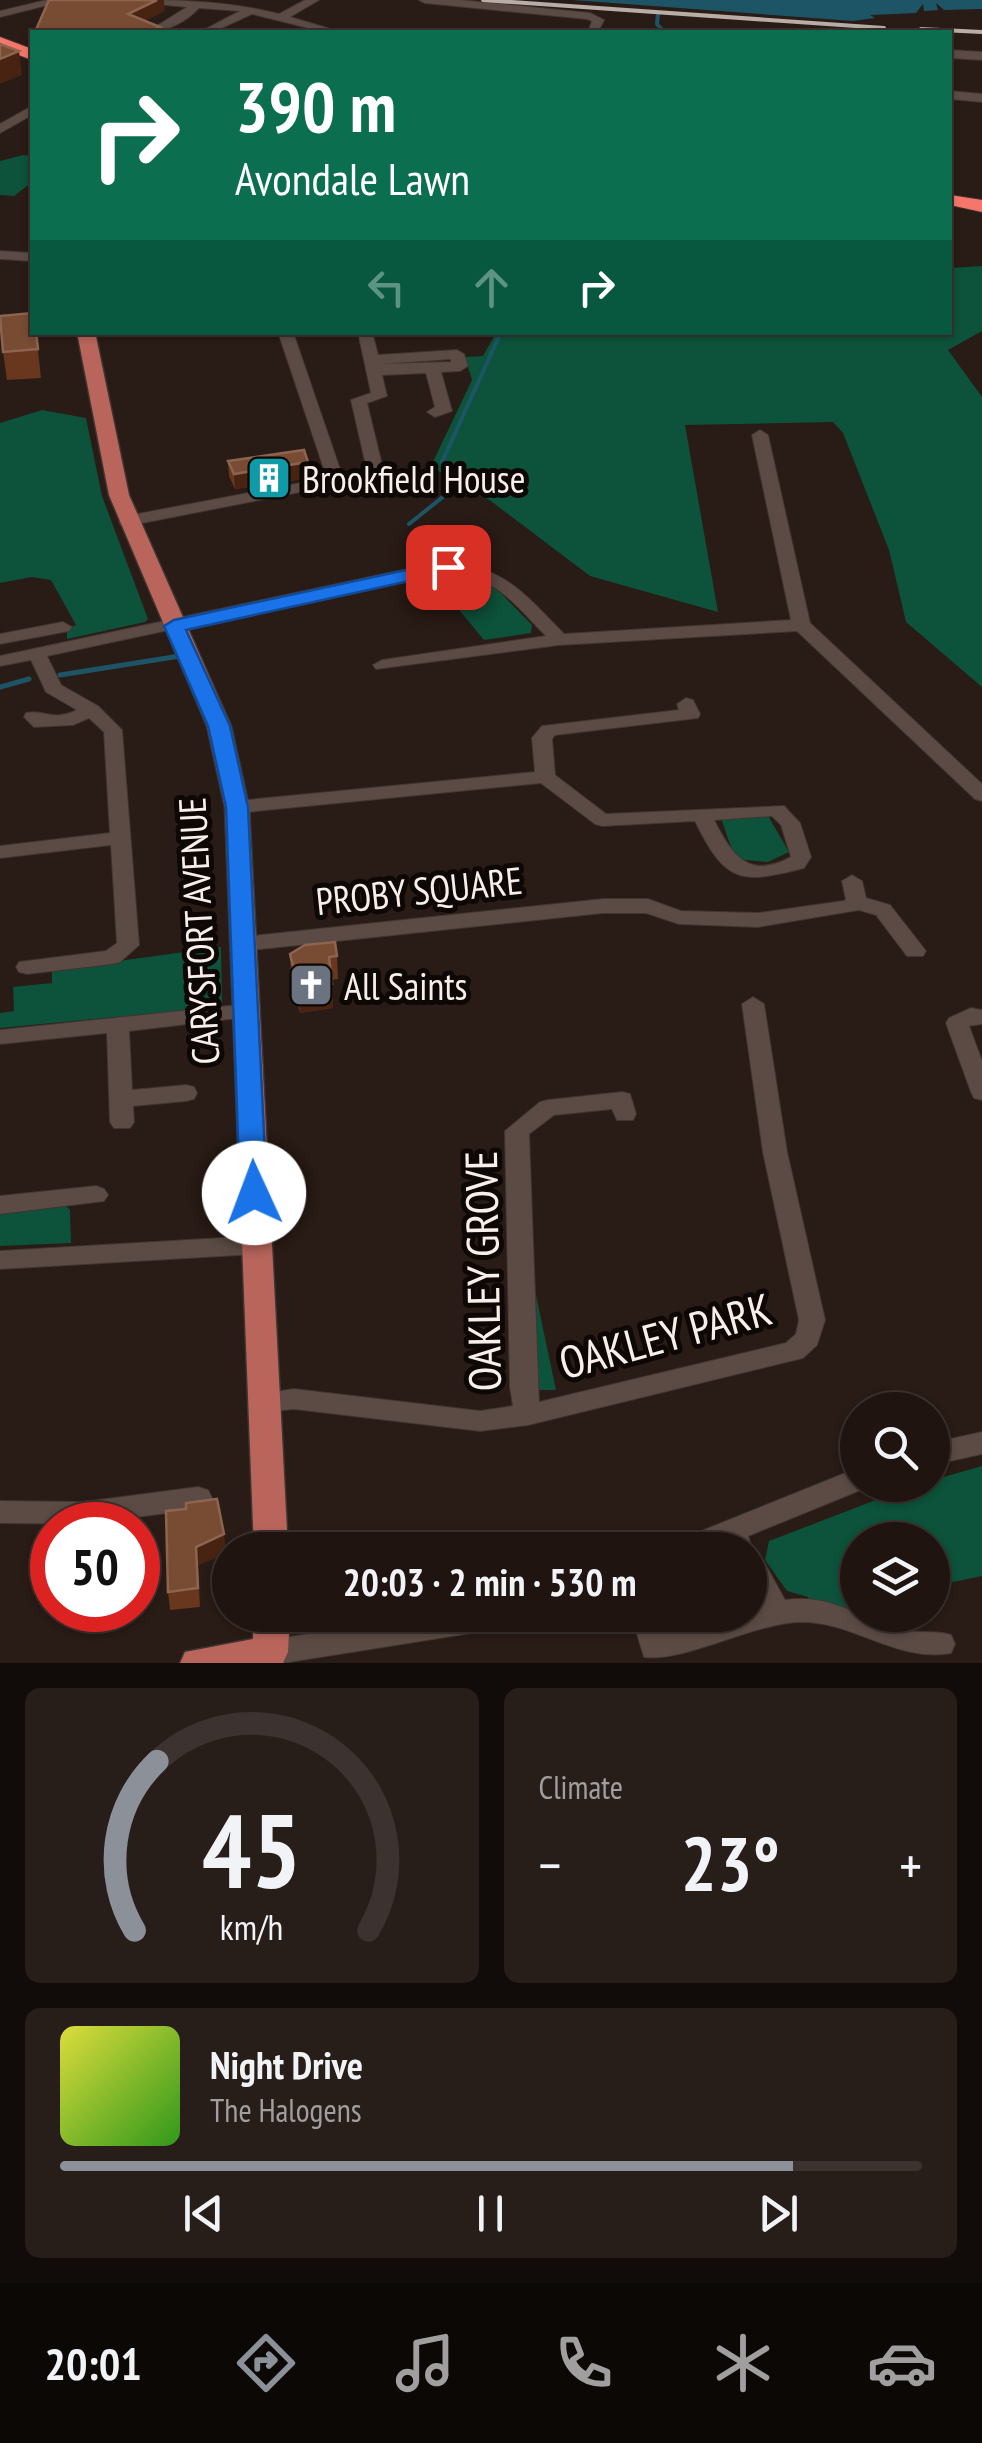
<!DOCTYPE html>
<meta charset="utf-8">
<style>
:root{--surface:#1f1410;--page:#271d19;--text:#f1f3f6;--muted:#a19e9f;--line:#3c3330;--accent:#8c9099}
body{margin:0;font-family:"PT Sans Narrow",sans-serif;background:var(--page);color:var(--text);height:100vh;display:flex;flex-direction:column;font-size:38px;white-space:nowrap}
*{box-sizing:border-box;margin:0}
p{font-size:32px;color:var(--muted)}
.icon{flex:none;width:55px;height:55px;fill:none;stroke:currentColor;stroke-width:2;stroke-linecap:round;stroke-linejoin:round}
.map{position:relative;height:1663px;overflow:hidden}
.side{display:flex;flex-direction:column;gap:25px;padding:25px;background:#110b09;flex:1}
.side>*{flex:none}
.top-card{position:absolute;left:30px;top:30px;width:922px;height:305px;border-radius:0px;box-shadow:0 2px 8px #0004,0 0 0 2px var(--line);background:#0b6e4f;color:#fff;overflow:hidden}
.controls{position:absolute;left:840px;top:1392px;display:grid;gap:20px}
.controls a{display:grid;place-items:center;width:110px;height:110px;border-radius:50%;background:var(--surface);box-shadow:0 2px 8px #0004,0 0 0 2px var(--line);font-size:50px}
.speed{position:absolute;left:30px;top:1502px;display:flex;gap:20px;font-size:50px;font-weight:700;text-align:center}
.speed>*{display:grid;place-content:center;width:130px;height:130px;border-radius:50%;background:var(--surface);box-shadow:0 2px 8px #0004,0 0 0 2px var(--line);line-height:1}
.speed .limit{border:15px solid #d22;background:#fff;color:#111}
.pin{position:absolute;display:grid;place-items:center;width:85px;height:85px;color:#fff;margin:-42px;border-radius:20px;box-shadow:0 5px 15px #0006}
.me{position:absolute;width:110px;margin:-55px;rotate:358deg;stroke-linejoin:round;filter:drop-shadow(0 0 8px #0008)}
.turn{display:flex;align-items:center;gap:35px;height:210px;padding:0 40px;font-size:45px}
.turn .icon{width:130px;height:130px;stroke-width:2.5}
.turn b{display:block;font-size:70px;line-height:85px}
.lanes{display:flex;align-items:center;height:95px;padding:0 40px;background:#0003;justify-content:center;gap:50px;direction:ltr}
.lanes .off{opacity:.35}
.big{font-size:75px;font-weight:800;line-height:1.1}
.side .card{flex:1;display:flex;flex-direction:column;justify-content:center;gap:15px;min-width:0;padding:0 35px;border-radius:15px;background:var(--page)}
.side .dial{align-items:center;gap:0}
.dial svg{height:260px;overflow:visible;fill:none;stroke:var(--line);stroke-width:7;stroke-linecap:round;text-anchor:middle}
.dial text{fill:var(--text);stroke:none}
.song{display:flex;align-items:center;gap:30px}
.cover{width:120px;height:120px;border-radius:15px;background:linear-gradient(135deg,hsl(60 70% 55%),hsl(110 70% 35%))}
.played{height:10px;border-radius:5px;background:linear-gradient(90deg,var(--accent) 85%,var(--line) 85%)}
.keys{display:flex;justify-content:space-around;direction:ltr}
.heat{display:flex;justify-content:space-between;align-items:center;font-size:55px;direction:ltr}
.side .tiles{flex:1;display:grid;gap:25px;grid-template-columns:1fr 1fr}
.card:last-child{grid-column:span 2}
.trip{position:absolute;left:212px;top:1532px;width:555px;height:100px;border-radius:50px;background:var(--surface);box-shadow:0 2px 8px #0004,0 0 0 2px var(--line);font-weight:800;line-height:100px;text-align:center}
.tabs{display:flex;height:160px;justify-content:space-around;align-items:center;background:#0c0806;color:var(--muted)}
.tabs .icon{width:70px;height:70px}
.tabs .selected{color:var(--accent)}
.tabs b{font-size:45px;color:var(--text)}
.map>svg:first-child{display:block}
.green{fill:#0d523a}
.water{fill:#1d5567}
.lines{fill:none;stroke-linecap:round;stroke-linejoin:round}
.stream-far1{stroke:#1d5567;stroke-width:4}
.stream{stroke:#1d5567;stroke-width:5}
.minor-casing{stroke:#3f3531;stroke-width:2}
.major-casing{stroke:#3f3531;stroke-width:3}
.highway-casing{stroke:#3f3531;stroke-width:2}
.minor{fill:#5b4b44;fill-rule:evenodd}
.major{fill:#b9655c;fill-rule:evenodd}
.highway{fill:#f7766c;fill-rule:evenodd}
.rail{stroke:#b8ada7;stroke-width:4}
.wall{fill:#69371d}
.shaded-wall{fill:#492311}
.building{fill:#784b33;stroke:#8c6450;stroke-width:2.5}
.route{fill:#1a73e8;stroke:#114b97;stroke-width:2.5}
.labels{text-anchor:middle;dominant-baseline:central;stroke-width:10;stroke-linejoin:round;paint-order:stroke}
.poi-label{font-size:38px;fill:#f9efea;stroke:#0d0705;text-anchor:start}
.street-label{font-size:38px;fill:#f9efea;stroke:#0d0705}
.near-street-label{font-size:45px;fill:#f9efea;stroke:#0d0705}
</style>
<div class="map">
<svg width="982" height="1663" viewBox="0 0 982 1663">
<rect width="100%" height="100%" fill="#291b15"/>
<g class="green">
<path d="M 23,155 L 32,156 L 32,182 L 14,196 L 0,195 L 0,161 Z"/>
<path d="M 982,266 L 982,331 L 948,350 L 982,397 L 982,687 L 906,622 L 889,550 L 843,433 L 833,422 L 685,425 L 718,612 L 590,576 L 488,499 L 473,494 L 431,466 L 472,380 L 465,357 L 483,356 L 496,333 L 950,332 L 950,268 Z"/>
<path d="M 42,410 L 86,418 L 102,496 L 148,619 L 145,622 L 67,639 L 67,629 L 76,625 L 51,580 L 32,577 L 0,583 L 0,423 Z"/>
<path d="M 466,572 L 488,580 L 532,625 L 531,633 L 484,640 L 430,575 Z"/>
<path d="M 767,814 L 789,852 L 768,862 L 735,859 L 721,818 Z"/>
<path d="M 221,947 L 222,1002 L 211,1008 L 0,1028 L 0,1013 L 14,1011 L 13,987 L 52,983 L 52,970 Z"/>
<path d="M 65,1205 L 70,1210 L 71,1243 L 0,1246 L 0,1210 Z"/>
<path d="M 529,1295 L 536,1295 L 556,1390 L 536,1390 Z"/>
<path d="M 982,1466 L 982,1576 L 938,1585 L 933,1593 L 932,1540 L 858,1540 L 857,1613 L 809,1602 L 808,1597 L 787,1591 L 765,1560 L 769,1541 L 907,1488 L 932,1485 L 933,1480 Z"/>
</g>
<path class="water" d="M 572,0 L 982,0 L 982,9 L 944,10 L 936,3 L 938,10 L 924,11 L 923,4 L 916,13 L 870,15 L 875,18 L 853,21 Z"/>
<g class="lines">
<g class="stream-far1">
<path d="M 658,15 L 657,24 L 664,32"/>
<path d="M 409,524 L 459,484 L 442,462 L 501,332"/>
</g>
<g class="stream">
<path d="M 60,675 L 180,656"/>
<path d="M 0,687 L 29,679"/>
</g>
<defs>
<g id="minor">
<path d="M 47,0 L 68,0 L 0,17 L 0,11 Z"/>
<path d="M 138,0 C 187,0 232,2 279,14 L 305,0 L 319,0 L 290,17 L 341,32 L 324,32 L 252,14 L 213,32 L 200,32 L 240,11 L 199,8 C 186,22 166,32 147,32 L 187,7 L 144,3 Z"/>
<path d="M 419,0 L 460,0 L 590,13 L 604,20 L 598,32 L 588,32 L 592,21 L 587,19 L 425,3 Z"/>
<path d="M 950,50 L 982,52 L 982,60 L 950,58 Z"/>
<path d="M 950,91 L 982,94 L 982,102 L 950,99 Z"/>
<path d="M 32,106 L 32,115 L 0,133 L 0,124 Z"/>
<path d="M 0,251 L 32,253 L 32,261 L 0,259 Z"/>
<path d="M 278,332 L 293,332 L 342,475 L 367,470 L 351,400 L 371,393 L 358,332 L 372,332 L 378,355 L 457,350 L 464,354 L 468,366 L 460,371 L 441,372 L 452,411 L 435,417 L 427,412 L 435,407 L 426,373 L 382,375 L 387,396 L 367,403 L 384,473 L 382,476 L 127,526 L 121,525 L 119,521 L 127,516 L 327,478 ZM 451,359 L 451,362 L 380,364 Z"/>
<path d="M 760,430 L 768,435 L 810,623 L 982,784 L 982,801 L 975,799 L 797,631 L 559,645 L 376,669 L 373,665 L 382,660 L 546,636 C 509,598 493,573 436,573 L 47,656 L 61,685 L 98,706 L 122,730 L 139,945 L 120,962 L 112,964 L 27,974 L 19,972 L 16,967 L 19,962 L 106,951 L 117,943 L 111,845 L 0,858 L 0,846 L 110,833 L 104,732 L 89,718 L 73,725 L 34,727 L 24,717 L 26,713 C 45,709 52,722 77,710 L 46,692 L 31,660 L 0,666 L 0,656 L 436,563 C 501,563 521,590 564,634 L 791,620 L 752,435 Z"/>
<path d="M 63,622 L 72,627 L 69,631 L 0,644 L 0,634 Z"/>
<path d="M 686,698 L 693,700 L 700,714 L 698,718 L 555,735 L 552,739 L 555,775 L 606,814 L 784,806 L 800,823 L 811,857 L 804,868 C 739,885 725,882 695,821 L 602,826 L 595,824 L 541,783 L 237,813 L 227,807 L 237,801 L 535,772 L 532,738 L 542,726 L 679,710 L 677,704 ZM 772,816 L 781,825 L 791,857 C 748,880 732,855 714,820 Z"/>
<path d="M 852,875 L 862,881 L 866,898 L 890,905 L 926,951 L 923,956 L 907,956 L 876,915 L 859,910 L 758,927 L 679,924 L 646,913 L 603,913 L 243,951 L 232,944 L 243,937 L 603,899 L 648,899 L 681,911 L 758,913 L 843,901 L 846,900 L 842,881 Z"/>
<path d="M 753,997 L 764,1004 L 787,1152 L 825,1320 L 817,1345 L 803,1358 L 528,1425 L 480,1431 L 294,1409 L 263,1412 L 254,1409 L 250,1402 L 254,1395 L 294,1389 L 480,1411 L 513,1406 L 510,1387 L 505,1131 L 540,1102 L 548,1100 L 622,1092 L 630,1094 L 636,1114 L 633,1120 L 617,1120 L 612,1109 L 554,1115 L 529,1134 L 539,1402 L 786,1343 L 796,1334 L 799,1320 L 763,1152 L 742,1004 Z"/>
<path d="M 247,1004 L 255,1006 L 258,1011 L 255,1016 L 129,1031 L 132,1090 L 186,1085 L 194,1087 L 197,1093 L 194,1099 L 186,1101 L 133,1106 L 134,1122 L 130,1128 L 114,1128 L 110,1122 L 107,1033 L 0,1044 L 0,1030 Z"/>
<path d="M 971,1008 L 982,1010 L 982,1024 L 969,1026 L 982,1061 L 982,1100 L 974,1098 L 971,1092 L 946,1023 L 949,1018 Z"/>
<path d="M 96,1186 L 104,1189 L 108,1195 L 104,1201 L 0,1214 L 0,1196 Z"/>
<path d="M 256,1236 L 265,1239 L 268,1245 L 265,1251 L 256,1254 L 0,1269 L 0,1251 Z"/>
<path d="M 982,1432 L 982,1454 L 932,1465 L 932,1443 Z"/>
<path d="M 858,1468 L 858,1485 L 868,1487 L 748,1536 L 754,1553 L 760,1555 L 785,1600 C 833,1593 860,1620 904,1630 C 920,1634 936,1630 951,1635 L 955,1644 L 951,1653 C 898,1663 854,1622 802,1622 C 755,1622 684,1663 644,1657 L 634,1624 L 638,1615 L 658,1615 L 665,1634 L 732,1615 L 750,1615 L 750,1609 L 759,1606 L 750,1590 L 750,1550 L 727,1550 L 724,1546 L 714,1550 L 670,1550 L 674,1542 Z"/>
<path d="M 198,1487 L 208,1490 L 212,1498 L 208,1506 L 198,1509 L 83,1524 L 0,1523 L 0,1501 L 83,1502 Z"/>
<path d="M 594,1536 L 604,1539 L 610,1550 L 582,1550 L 584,1539 Z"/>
<path d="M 430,1615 L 523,1615 L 519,1624 L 509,1627 L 283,1663 L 255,1663 L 260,1643 L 270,1640 Z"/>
</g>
<g id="major">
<path d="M 77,332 L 95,332 L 129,495 L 231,726 L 249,807 L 288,1550 L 254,1550 L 225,807 L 207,726 L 109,495 Z"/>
<path d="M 254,1615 L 290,1615 L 288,1652 L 283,1663 L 180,1663 L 185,1652 L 253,1639 Z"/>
</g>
<g id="highway">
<path d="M 0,37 L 32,49 L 32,60 L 0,48 Z"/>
<path d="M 950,195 L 982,200 L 982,212 L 950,205 Z"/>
</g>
</defs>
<use href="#minor" class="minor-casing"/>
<use href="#major" class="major-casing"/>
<use href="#highway" class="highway-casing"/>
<use href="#minor" class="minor"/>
<use href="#major" class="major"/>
<use href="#highway" class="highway"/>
<g class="rail">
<path d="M 483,0 L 884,28"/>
<path d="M 921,29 L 982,32"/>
</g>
</g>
<g class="wall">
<path d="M 36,332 L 41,378 L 7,380 L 3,352 Z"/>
<path d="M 228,461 L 308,462 L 309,478 L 235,489 L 229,476 Z"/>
<path d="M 290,954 L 337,956 L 338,979 L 332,980 L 333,1008 L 300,1013 L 291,978 Z"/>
<path d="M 166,1511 L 226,1553 L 198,1565 L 200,1607 L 170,1610 L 168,1592 Z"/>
</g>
<g class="shaded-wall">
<path d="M 157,0 L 164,0 L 165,11 L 129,29 L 128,14 Z"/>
<path d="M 19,51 L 22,75 L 0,84 L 0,59 Z"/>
<path d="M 308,462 L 309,478 L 235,489 L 234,474 Z"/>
<path d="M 332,984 L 333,1008 L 300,1013 L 299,989 Z"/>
<path d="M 224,1534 L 226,1553 L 198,1565 L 200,1607 L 196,1547 Z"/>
</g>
<g class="building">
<path d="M 49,0 L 157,0 L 128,14 L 160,27 L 147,32 L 35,32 Z"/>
<path d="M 0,44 L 19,51 L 0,59 Z"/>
<path d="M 32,313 L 32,332 L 36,332 L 38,349 L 3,352 L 0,316 Z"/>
<path d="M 304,450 L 308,462 L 234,474 L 228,461 Z"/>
<path d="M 335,942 L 337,956 L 329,957 L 332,984 L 299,989 L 290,954 L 305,945 Z"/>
<path d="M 217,1499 L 224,1534 L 196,1547 L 198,1588 L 168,1592 L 166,1511 L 186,1509 L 186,1503 Z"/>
</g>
<path class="route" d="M 448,561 L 455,563 L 455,571 L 186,630 L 230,726 L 248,807 L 267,1193 L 263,1200 L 244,1200 L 240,1193 L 226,807 L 208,726 L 164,626 L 174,620 Z"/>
<defs>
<symbol id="building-square" viewBox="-11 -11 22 22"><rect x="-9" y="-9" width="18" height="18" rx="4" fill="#0f9aa8" stroke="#0d0705"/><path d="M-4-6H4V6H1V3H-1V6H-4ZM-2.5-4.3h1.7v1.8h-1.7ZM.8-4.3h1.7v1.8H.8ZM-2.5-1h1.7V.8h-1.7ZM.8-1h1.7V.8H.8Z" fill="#fff"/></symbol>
<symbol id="church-square" viewBox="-11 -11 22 22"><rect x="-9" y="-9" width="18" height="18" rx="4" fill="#6b7280" stroke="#0d0705"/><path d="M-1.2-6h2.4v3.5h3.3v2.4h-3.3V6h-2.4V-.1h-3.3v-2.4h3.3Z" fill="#fff"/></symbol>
</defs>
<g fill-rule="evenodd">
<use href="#building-square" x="244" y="453" width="50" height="50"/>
<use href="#church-square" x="286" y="960" width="50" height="50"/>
</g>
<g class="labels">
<g class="poi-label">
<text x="302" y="478">Brookfield House</text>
<text x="344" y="985">All Saints</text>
</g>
<g class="street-label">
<text transform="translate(419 890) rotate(-6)">PROBY SQUARE</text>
<text transform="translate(198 931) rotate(-93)">CARYSFORT AVENUE</text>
</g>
<g class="near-street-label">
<text transform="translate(482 1271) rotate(-91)">OAKLEY GROVE</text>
<text transform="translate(665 1335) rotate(-15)">OAKLEY PARK</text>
</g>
</g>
</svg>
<div class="controls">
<a><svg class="icon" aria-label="search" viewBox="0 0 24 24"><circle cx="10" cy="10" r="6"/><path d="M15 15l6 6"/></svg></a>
<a><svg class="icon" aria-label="layers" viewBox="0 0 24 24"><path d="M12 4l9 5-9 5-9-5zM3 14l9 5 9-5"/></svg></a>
</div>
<div class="speed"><div class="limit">50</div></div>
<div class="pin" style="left:448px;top:567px;background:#d93025"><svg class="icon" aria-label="arrive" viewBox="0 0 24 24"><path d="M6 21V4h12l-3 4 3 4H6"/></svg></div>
<svg class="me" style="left:254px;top:1193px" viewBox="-20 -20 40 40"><circle r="19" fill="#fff"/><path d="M0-13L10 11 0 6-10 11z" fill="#1a73e8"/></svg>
<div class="trip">20:03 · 2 min · 530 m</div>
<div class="top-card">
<div class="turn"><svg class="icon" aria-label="right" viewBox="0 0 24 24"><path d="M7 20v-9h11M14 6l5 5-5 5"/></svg><div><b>390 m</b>Avondale Lawn</div></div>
<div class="lanes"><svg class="icon off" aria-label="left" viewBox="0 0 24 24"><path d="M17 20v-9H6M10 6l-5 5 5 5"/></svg><svg class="icon off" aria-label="ahead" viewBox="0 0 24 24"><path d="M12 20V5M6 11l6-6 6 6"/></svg><svg class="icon" aria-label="right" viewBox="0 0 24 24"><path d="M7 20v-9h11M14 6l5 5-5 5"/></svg></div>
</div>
</div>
<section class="side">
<div class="tiles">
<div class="card dial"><svg viewBox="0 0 100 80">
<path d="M14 69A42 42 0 1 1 86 69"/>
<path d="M14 69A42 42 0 0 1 21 17" stroke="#8c9099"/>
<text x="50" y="56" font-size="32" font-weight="700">45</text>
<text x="50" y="72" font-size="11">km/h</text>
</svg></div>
<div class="card"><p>Climate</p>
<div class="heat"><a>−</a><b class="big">23°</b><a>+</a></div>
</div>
<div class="card">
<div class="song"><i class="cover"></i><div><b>Night Drive</b><p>The Halogens</p></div></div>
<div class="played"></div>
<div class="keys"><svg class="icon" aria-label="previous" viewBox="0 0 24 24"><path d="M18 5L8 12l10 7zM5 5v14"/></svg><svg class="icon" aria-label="pause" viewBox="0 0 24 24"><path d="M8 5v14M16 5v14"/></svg><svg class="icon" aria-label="next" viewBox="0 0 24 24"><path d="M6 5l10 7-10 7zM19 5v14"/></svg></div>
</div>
</div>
</section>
<nav class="tabs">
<b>20:01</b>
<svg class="icon selected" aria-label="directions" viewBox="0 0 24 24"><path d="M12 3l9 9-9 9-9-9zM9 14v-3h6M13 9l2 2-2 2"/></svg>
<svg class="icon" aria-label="music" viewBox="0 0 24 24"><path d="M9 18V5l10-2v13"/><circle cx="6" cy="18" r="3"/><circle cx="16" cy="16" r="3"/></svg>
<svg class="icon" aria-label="phone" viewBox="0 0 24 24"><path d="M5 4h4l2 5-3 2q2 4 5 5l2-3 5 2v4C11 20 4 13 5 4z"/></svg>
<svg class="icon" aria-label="climate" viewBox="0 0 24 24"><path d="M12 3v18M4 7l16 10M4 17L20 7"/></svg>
<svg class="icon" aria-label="car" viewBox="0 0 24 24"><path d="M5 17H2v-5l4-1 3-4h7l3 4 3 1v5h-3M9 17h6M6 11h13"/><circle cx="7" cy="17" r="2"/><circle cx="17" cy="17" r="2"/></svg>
</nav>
